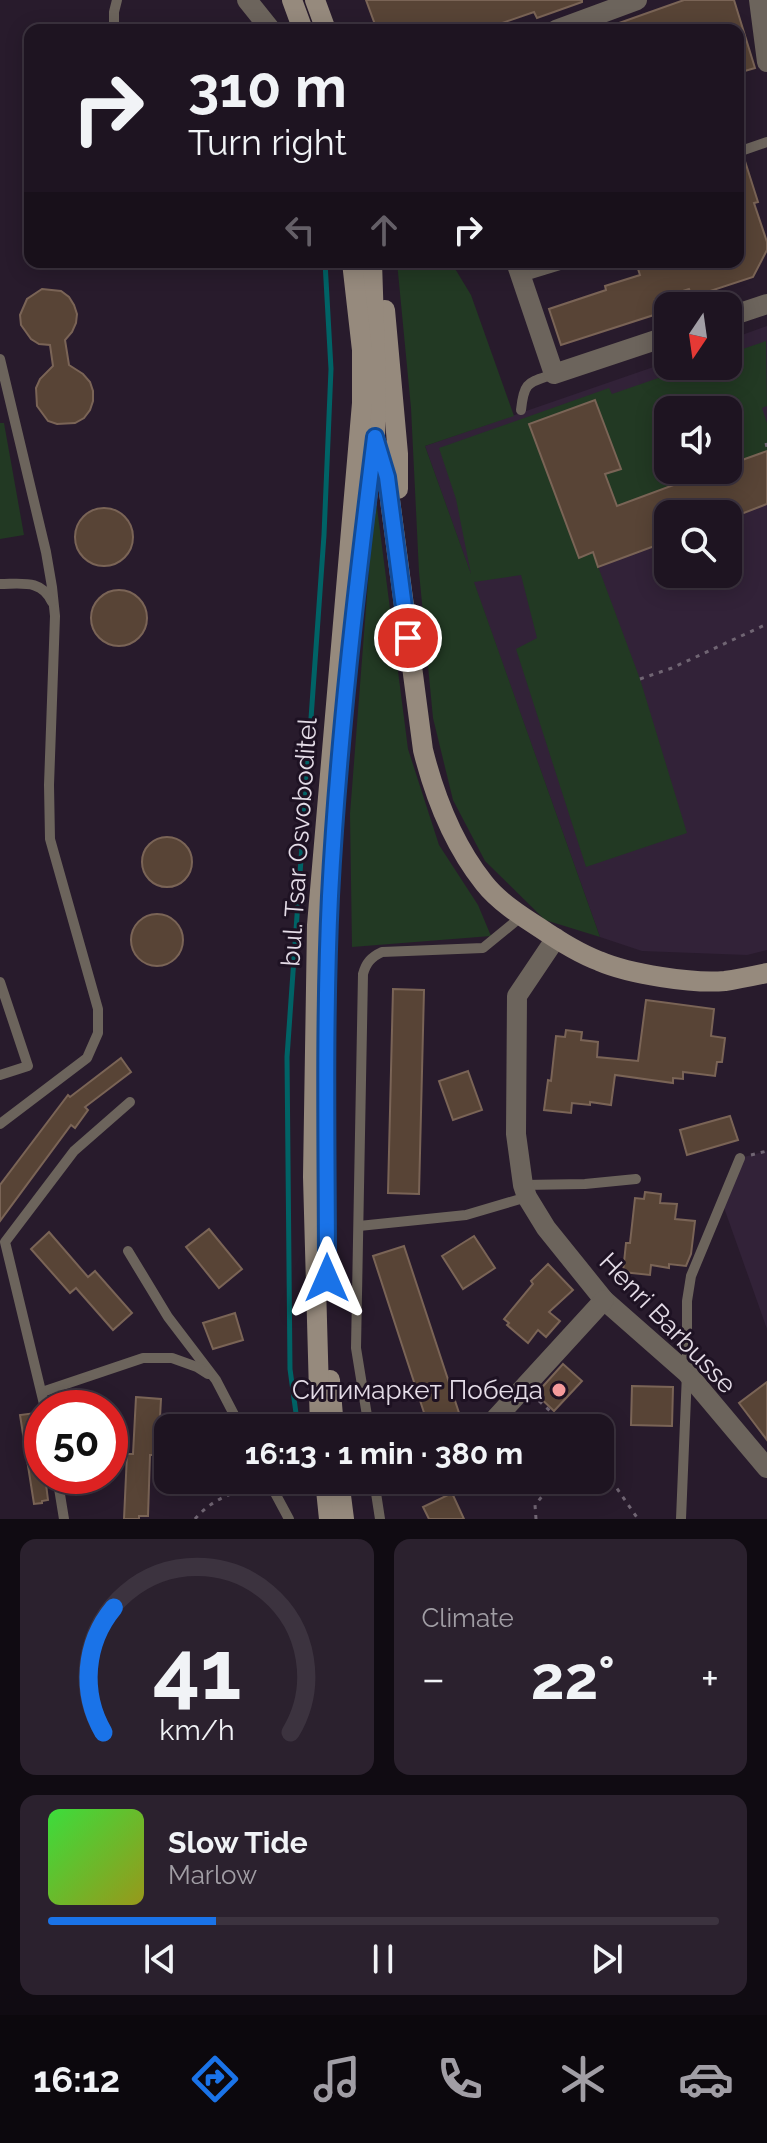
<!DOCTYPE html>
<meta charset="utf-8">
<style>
:root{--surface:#1e1421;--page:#2b212e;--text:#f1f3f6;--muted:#a19ea5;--line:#3c333f;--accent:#1a73e8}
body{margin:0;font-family:Raleway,sans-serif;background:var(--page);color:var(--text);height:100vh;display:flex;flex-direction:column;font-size:30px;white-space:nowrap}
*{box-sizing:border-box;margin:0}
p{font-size:26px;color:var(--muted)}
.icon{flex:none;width:44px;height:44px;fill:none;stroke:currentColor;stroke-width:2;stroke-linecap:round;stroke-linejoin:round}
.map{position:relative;height:1519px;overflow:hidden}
.details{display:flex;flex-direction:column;gap:20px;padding:20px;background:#100b12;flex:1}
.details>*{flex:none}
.hud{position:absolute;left:24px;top:24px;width:720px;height:244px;border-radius:16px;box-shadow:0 4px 20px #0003,0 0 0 2px var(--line);background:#1e1421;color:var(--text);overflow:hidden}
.needle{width:52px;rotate:193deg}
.fabs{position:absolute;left:654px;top:292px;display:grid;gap:16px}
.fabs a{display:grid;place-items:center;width:88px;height:88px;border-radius:16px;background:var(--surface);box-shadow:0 4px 20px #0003,0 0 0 2px var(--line);font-size:40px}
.speed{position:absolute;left:24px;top:1390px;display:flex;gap:16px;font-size:40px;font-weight:700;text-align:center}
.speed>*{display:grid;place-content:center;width:104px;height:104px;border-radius:50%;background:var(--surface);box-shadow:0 4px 20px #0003,0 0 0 2px var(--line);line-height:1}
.speed .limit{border:12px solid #d22;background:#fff;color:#111}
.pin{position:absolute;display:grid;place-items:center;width:68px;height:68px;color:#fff;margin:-34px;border:4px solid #fff;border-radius:50%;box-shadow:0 2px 8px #0007}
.me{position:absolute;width:88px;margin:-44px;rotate:0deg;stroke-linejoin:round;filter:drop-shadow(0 0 6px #0008)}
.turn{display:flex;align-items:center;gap:28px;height:168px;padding:0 32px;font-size:36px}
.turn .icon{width:104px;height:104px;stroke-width:2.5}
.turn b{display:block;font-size:56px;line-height:68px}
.lanes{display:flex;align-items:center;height:76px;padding:0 32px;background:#0003;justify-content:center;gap:40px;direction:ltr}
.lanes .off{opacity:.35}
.big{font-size:60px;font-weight:700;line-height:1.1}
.details .widget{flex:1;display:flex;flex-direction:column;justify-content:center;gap:12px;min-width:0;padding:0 28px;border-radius:16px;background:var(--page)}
.details .dial{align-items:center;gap:0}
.dial svg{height:208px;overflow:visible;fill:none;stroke:var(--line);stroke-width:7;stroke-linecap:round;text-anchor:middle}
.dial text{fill:var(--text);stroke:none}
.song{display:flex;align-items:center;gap:24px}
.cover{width:96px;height:96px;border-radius:12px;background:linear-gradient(135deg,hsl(120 70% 55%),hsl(60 70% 35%))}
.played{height:8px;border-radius:4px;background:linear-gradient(90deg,var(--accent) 25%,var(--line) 25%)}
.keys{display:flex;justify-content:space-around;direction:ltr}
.heat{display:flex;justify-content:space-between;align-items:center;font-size:44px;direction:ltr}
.details .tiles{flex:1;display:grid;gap:20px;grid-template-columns:1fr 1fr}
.widget:last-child{grid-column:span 2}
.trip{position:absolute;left:154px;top:1414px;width:460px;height:80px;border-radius:16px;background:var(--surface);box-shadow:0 4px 20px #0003,0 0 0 2px var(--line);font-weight:700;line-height:80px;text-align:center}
.tabs{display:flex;height:128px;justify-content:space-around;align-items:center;background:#0c080d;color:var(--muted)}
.tabs .icon{width:56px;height:56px}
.tabs .current{color:var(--accent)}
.tabs b{font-size:36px;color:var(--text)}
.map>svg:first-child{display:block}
.built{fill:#322238;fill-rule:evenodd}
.green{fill:#223923}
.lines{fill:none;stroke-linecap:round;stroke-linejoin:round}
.stream{stroke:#006366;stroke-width:5}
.building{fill:#584436;stroke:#7a6456;stroke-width:2}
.path{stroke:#706573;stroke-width:3;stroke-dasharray:4 6;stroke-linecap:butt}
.lane{stroke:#6c645c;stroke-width:10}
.street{stroke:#6c645c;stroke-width:20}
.secondary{stroke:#968a7d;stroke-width:20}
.route-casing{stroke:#114b97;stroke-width:20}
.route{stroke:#1a73e8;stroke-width:14}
.poi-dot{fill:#f59b9c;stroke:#1e1223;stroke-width:3}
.labels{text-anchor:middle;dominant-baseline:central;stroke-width:6;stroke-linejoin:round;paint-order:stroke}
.street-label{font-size:26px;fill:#e4dce7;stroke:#1e1223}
.poi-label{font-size:26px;fill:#e4dce7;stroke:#1e1223;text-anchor:end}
</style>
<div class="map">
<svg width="767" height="1519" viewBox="0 0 767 1519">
<rect width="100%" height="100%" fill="#281b2c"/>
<g class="built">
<path d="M 767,326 L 767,950 L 747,955 L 642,951 L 600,937 L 425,446 L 668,362 L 668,366 L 728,366 L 728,340 ZM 668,410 L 728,410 L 728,470 L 668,470 ZM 668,514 L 728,514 L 728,574 L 668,574 Z"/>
<path d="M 767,1151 L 767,1329 L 722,1202 L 740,1158 Z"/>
</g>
<g class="green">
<path d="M 397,262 L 451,262 L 471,295 L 514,416 L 425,446 L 471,574 L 456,499 L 439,448 L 609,388 L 612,394 L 693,366 L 728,366 L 728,354 L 766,341 L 767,406 L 762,408 L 767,423 L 767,451 L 728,465 L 728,410 L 668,410 L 668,470 L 714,470 L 617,506 L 605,474 L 621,468 L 595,400 L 529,425 L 579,557 L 593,553 L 640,679 L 687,833 L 586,867 L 516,649 L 537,638 L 521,575 L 474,582 L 600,937 L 545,920 L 485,861 L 453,800 L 433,718 L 419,572 L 411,408 Z"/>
<path d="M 0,423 L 4,423 L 24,535 L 0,539 Z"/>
<path d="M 375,492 L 408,749 L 439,845 L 478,905 L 491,936 L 352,947 L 350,814 Z"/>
</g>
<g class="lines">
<g class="stream">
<path d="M 298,1428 L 290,1369 L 287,1057 L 324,535 L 331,369 L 325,262"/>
<path d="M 305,1480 L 307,1491"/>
</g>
</g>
<g class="building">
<path d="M 366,0 L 582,0 L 582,2 L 537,18 L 534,12 L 482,30 L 377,30 Z"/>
<path d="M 684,0 L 734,0 L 755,68 L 738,73 L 738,30 L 605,30 L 605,28 Z"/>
<path d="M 744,158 L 758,202 L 754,203 L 767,242 L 767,250 L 753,277 L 692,297 L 689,289 L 655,300 L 660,313 L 561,345 L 549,309 L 606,290 L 605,286 L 640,275 L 638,269 L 660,262 L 738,262 L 738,160 Z"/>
<path d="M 42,289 L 61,291 L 69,297 L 74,305 L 77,314 L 76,323 L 72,332 L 65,340 L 69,365 L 83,374 L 90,382 L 93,391 L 93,401 L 90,410 L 84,418 L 75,423 L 57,424 L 48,421 L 37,406 L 36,388 L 40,379 L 53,366 L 50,345 L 39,344 L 31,339 L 21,325 L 20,315 L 27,299 Z"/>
<path d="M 595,400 L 621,469 L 605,474 L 617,506 L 714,470 L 728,470 L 728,465 L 767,451 L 767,504 L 728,519 L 728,514 L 668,514 L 668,541 L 598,567 L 593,552 L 579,558 L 529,424 Z"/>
<circle cx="104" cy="537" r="29"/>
<circle cx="119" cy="618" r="28"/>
<circle cx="167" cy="862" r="25"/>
<circle cx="157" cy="940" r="26"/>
<path d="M 393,989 L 424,990 L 419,1194 L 388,1193 Z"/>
<path d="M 646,1000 L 714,1009 L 711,1036 L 725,1038 L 722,1062 L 717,1062 L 715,1076 L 683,1072 L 683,1079 L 673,1078 L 673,1083 L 615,1075 L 611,1105 L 590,1102 L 590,1105 L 572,1103 L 571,1113 L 544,1110 L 548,1080 L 551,1081 L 556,1036 L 565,1037 L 566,1030 L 582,1032 L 581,1040 L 598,1042 L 597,1057 L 638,1061 Z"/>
<path d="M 121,1058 L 131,1072 L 85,1107 L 88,1110 L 75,1128 L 71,1125 L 0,1221 L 0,1185 L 68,1095 L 70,1097 Z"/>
<path d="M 468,1071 L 482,1110 L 453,1120 L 439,1081 Z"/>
<path d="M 730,1116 L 738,1140 L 687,1155 L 680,1130 Z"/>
<path d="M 645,1192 L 661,1194 L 660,1203 L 677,1204 L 675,1219 L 695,1221 L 691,1254 L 686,1266 L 669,1264 L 669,1268 L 651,1265 L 650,1275 L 623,1272 L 626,1243 L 630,1243 L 635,1198 L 644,1199 Z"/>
<path d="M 209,1229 L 242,1269 L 219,1288 L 186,1247 Z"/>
<path d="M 49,1232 L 88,1277 L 95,1271 L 132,1313 L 113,1330 L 76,1288 L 70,1293 L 31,1249 Z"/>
<path d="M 474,1236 L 495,1268 L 463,1289 L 442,1256 Z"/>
<path d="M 404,1246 L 464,1428 L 429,1428 L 373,1256 Z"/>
<path d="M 548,1264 L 573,1290 L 549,1312 L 560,1321 L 546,1337 L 538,1330 L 528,1343 L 507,1325 L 509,1323 L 504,1319 L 533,1284 L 531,1281 Z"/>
<path d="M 235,1313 L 243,1340 L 213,1349 L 203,1323 Z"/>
<path d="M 563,1364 L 582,1381 L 554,1411 L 536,1394 Z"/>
<path d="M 767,1382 L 767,1440 L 739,1403 Z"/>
<path d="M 632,1386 L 673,1387 L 672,1426 L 631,1425 Z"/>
<path d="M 136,1397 L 161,1399 L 158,1455 L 150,1455 L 148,1516 L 139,1516 L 139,1519 L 124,1519 L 127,1454 L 133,1454 Z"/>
<path d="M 35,1413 L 42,1459 L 42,1476 L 45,1476 L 48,1500 L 42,1501 L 42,1503 L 34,1504 L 20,1415 Z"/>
<path d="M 452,1493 L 464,1519 L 429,1519 L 423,1507 Z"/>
</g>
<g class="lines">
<g class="path">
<path d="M 766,443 L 767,447"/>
<path d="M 640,679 L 672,668 L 767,624"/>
<path d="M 751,1155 L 767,1151"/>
<path d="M 539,1401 L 569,1428"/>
<path d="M 600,1464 L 638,1519"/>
<path d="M 504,1480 L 526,1485 L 545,1493 L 563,1480"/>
<path d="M 195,1519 C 211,1500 231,1493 254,1486"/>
<path d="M 536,1519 L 535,1505 L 544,1494"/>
</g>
<g class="lane">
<path d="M 114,30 L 114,12 L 117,0"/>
<path d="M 738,152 L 767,142"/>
<path d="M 521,277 L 570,262"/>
<path d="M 0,359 L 46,552 L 52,587 L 55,616 L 49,785 L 50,839 L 98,1009 L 98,1033 L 87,1058 L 0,1124"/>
<path d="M 521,410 C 524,381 528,383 554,374"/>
<path d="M 0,584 C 21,584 42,579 52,602"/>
<path d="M 0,982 L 28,1066 L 0,1075"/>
<path d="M 523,1185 L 585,1184 L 636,1179"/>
<path d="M 359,1226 L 466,1215 L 527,1197"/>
<path d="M 128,1251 L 168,1317 L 216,1380 L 241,1428"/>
<path d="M 42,1392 L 143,1358 L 172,1358 L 197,1367 L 208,1374"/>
<path d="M 45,1408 L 5,1242 L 74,1151 L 130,1102"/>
<path d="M 369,1428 L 356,1348 L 363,974 C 366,963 371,957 382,952 L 483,948 L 522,916"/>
<path d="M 57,1476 L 64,1519"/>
<path d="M 268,1480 L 289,1519"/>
<path d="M 374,1480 L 380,1519"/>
<path d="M 681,1519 L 687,1373 L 687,1301 L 691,1276 L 740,1158"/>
</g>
<g class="street">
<path d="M 247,0 L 271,30"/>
<path d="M 759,0 L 767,62"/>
<path d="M 556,30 L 637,0"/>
<path d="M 516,262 L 554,374 L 668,336"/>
<path d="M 728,317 L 767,304"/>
<path d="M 556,938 L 517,996 L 516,1134 L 523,1185 L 527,1197 L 546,1228 L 604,1300 L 687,1373 L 767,1468"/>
<path d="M 496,1418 L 604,1300"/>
</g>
<g class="secondary">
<path d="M 292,0 L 303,30"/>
<path d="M 315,0 L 326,30"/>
<path d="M 385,310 L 398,454 L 398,489"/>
<path d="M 377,444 L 387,477 L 423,750 C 435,798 453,844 484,883 C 498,901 521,916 540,928 C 559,941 578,953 599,961 C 629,974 693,984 725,981 C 739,979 753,976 767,973"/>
<path d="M 365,514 L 375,437 L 376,384 L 372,262"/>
<path d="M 330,1380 L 334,1428"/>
<path d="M 320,1428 L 313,1177 L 317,925 L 362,403 L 362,350 L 352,262"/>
<path d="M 325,1480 L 329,1519"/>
<path d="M 339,1480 L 344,1519"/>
</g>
</g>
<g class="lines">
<defs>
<path id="route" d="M 327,1278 C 327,1151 324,1023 330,896 C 338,743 356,590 375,437 L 387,477 L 408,638"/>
</defs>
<use href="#route" class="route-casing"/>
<use href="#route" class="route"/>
</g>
<circle class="poi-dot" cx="559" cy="1390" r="8"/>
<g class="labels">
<g class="street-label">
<text transform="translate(299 842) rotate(-86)">bul. Tsar Osvoboditel</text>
<text transform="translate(668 1323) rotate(46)">Henri Barbusse</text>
</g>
<g class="poi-label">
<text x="543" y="1390">Ситимаркет Победа</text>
</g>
</g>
</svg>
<div class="fabs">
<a><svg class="needle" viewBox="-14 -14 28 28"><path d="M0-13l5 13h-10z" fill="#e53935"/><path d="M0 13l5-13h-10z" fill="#a19ea5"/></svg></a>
<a><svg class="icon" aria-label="sound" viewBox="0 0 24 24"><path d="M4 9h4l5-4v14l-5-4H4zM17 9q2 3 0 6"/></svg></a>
<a><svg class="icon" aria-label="search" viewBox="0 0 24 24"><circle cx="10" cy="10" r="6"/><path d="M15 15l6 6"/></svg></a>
</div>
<div class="speed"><div class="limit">50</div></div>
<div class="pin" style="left:408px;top:638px;background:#d93025"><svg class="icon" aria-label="arrive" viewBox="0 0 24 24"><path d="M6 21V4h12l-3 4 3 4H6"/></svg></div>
<svg class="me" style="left:327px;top:1278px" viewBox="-20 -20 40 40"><path d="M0-17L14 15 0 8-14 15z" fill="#1a73e8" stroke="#fff" stroke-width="4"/></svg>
<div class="trip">16:13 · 1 min · 380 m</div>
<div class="hud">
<div class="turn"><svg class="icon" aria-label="right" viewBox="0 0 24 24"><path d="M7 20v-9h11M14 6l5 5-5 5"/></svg><div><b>310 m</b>Turn right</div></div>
<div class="lanes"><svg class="icon off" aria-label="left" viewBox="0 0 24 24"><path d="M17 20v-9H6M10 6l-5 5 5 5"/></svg><svg class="icon off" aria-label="ahead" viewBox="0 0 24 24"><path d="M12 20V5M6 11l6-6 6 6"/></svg><svg class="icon" aria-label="right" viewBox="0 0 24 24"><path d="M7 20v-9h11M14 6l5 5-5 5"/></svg></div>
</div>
</div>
<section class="details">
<div class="tiles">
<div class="widget dial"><svg viewBox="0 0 100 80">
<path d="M14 69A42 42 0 1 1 86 69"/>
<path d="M14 69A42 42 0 0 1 18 21" stroke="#1a73e8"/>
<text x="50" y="56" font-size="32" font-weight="700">41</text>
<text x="50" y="72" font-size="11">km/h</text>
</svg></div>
<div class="widget"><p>Climate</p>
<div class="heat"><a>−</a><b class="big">22°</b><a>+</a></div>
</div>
<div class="widget">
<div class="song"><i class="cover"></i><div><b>Slow Tide</b><p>Marlow</p></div></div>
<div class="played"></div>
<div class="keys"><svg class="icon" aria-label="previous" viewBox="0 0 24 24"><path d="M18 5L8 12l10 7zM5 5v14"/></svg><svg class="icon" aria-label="pause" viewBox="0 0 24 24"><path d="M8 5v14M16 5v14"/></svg><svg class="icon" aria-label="next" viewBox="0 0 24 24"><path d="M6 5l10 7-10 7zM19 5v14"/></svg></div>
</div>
</div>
</section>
<nav class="tabs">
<b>16:12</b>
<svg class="icon current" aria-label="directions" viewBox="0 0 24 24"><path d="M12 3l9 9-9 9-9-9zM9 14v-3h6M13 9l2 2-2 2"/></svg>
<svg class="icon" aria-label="music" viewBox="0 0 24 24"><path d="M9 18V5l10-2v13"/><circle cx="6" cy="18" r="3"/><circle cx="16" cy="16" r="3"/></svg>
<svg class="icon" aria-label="phone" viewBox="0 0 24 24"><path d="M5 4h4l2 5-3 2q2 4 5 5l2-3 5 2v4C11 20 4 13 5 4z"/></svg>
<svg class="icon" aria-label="climate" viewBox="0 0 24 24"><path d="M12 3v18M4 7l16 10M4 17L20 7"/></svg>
<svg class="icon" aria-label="car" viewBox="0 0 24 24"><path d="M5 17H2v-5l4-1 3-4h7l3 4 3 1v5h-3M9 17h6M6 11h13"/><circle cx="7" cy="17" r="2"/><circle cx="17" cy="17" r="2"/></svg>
</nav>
